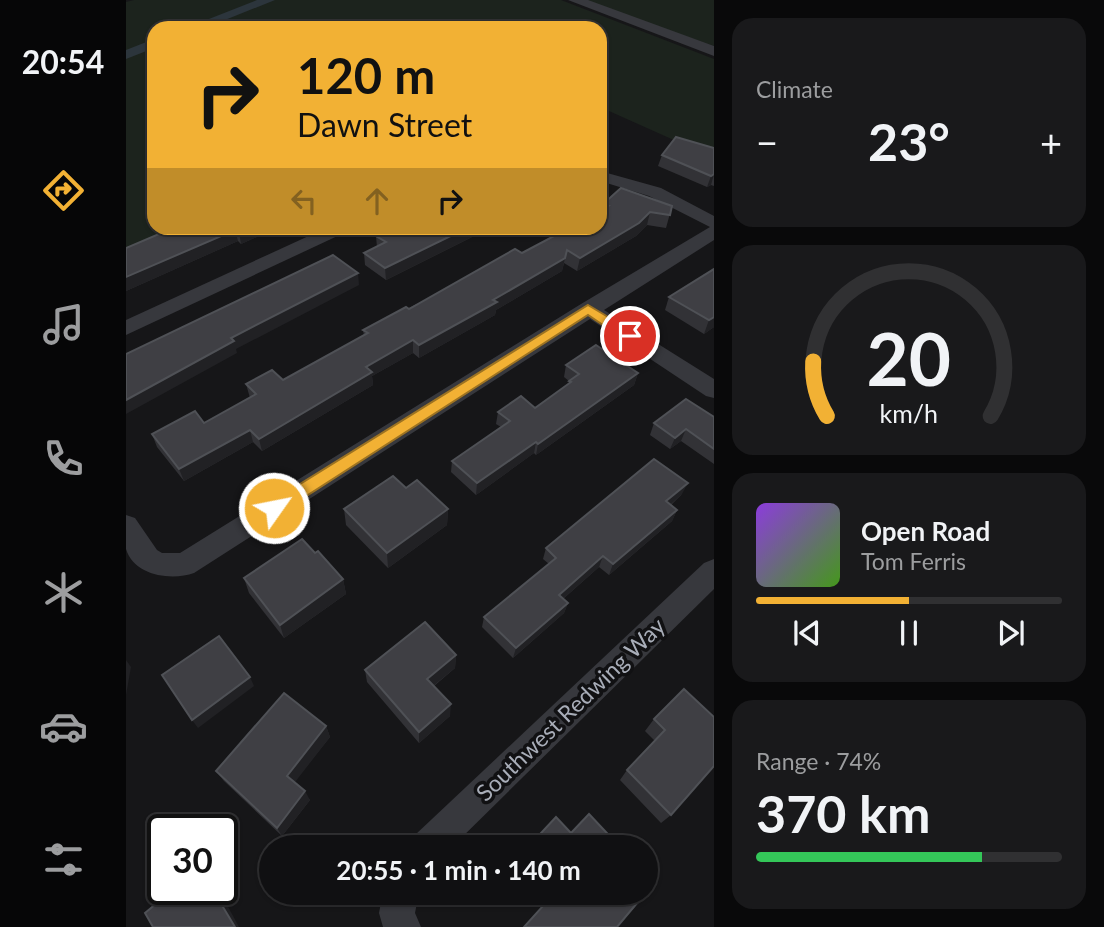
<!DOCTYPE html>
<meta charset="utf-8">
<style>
:root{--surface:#101012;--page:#19191b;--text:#f1f3f6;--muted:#9c9d9f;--line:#303032;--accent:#f2b134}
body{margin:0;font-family:Lato,sans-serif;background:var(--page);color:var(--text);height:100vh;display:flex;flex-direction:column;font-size:26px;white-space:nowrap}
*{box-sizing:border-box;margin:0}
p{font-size:23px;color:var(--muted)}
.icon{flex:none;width:38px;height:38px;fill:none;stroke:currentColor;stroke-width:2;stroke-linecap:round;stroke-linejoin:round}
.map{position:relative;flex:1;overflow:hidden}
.details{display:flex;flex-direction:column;gap:18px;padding:18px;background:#09090a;width:390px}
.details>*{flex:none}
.hud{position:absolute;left:21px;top:21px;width:460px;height:214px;border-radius:21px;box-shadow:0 2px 5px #0004,0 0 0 2px var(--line);background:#f2b134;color:#111;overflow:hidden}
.speed{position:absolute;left:21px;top:814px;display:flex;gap:14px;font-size:35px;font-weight:700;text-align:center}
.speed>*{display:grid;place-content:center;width:91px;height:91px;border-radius:50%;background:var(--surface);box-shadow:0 2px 5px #0004,0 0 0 2px var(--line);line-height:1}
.speed .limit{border:4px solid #111;border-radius:10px;background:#fff;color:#111}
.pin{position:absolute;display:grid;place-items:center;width:60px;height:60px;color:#fff;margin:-30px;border:4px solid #fff;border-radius:50%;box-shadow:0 2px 7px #0007}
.me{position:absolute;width:77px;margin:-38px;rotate:57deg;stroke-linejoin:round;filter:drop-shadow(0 0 5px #0008)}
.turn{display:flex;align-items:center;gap:24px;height:147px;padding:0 35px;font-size:32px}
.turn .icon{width:91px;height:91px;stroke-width:2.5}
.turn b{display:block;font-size:49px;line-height:60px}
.lanes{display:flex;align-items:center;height:66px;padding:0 35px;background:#0003;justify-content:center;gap:35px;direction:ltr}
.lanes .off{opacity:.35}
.big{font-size:52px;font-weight:700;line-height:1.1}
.details .card{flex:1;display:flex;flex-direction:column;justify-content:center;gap:10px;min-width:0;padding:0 24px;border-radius:21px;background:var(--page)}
.details .dial{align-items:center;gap:0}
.dial svg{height:182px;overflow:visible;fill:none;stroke:var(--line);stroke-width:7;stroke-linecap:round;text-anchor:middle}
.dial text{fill:var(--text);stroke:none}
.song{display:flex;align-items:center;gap:21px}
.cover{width:84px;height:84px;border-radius:10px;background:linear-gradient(135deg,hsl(270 70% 55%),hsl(100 70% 35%))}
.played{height:7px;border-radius:4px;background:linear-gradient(90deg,var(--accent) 50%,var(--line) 50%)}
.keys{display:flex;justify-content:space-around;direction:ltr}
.heat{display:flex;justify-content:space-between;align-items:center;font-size:38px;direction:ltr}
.charge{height:10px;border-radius:5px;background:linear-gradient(90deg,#34c759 74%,var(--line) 0)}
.trip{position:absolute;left:133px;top:835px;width:399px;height:70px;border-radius:35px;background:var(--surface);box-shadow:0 2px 5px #0004,0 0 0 2px var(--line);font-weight:700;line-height:70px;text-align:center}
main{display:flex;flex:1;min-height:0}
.dock{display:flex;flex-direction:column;width:126px;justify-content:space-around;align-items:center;background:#060607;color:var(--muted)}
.dock .icon{width:49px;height:49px}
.dock .on{color:var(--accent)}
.dock b{font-size:32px;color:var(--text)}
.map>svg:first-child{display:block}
.green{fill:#1c231d}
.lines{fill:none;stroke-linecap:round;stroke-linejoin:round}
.canal{fill:#2c353c;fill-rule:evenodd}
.minor{fill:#37383d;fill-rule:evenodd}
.tertiary{fill:#37383d;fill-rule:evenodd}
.wall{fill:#323236}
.shaded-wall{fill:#212124}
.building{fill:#3f3f44;stroke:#4f5156;stroke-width:2}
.route{fill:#f2b134;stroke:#9d7322;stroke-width:2}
.labels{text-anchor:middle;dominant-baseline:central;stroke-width:7;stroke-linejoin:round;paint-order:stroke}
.near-street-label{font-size:23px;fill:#a8adb8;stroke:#111113}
</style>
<main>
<nav class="dock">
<b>20:54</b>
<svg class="icon on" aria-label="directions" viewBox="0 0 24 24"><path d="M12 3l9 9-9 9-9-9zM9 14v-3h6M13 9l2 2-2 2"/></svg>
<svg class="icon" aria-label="music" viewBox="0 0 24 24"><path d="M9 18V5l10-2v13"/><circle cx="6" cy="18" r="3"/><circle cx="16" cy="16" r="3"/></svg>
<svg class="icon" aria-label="phone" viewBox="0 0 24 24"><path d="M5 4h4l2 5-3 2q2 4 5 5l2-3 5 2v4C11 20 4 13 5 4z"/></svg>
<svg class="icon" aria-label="climate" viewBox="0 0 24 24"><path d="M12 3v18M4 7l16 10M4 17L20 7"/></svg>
<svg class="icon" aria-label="car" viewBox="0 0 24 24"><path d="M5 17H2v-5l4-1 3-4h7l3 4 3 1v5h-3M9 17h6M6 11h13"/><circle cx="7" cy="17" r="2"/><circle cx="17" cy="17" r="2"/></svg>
<svg class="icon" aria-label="filters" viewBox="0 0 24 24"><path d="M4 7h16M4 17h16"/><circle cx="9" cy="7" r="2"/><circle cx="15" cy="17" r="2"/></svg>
</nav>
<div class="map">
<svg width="588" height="927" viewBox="0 0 588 927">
<rect width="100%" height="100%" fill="#161618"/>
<g class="green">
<path d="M 8,0 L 435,0 L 588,59 L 588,158 L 474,107 L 474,28 L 28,28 L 28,228 L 57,228 L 0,252 L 0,2 Z"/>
<path d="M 454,0 L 588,0 L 588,46 Z"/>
</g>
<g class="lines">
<g class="canal">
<path d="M 131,0 L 149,0 L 79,28 L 60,28 Z"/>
<path d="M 28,39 L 28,48 L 0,59 L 0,50 Z"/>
</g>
<g class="minor">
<path d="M 474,171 L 535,188 L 588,216 L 588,240 L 478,310 L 588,379 L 588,398 L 580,396 L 464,319 L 68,573 C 46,581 8,576 0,549 C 0,540 0,525 0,515 L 9,518 L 31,550 L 36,553 L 54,553 L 455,304 L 584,227 L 523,196 L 474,181 Z"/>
<path d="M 200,228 L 223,228 L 220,232 L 0,335 L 0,320 Z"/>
<path d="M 588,559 L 588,589 L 326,847 L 283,847 L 289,835 L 578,563 Z"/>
<path d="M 257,892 L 293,892 L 289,913 L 295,927 L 257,927 L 253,913 Z"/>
</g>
<path class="tertiary" d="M 442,0 L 462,0 L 588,46 L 588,56 Z"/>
</g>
<g class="wall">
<path d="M 588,148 L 588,186 L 585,185 L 581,187 L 532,166 L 536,155 Z"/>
<path d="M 476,205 L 546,206 L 540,228 L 521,225 L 510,236 L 451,271 L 438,263 L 436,271 L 370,310 L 369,315 L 293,358 L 287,353 L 246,376 L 247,385 L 136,451 L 127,442 L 58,481 L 31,447 L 26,434 L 78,423 L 124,398 L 120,384 L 157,380 L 238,336 L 237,330 L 396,253 L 446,233 L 475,210 Z"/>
<path d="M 47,228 L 144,231 L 115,244 L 112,241 L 0,291 L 0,248 Z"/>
<path d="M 267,228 L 364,228 L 260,280 L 239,265 L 238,253 L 251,247 L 250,236 Z"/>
<path d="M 588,269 L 588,327 L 578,334 L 539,310 L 543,297 Z"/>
<path d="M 440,365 L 512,373 L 508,385 L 410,455 L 408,453 L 350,495 L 325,472 L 326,461 L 375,427 L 370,424 L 372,412 L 409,408 L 443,384 L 443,381 L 438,377 Z"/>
<path d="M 588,417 L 588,464 L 555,441 L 544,449 L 524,435 L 528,423 Z"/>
<path d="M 280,488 L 322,509 L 321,525 L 262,568 L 220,525 L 218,509 Z"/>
<path d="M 556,494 L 545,505 L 551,510 L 546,521 L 483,575 L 473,567 L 437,599 L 442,603 L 438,613 L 387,658 L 356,627 L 358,617 L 423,564 L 417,559 L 420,548 Z"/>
<path d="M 189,553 L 217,579 L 220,594 L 158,638 L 123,593 L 118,578 Z"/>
<path d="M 330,655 L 329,668 L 308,686 L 324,716 L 293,743 L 241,682 L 239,670 Z"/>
<path d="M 558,689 L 545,815 L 535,823 L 494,780 L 501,770 L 529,741 L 519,731 L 528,719 Z"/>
<path d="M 200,726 L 204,737 L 168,782 L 184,800 L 156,836 L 98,781 L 90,771 Z"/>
<path d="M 415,892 L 520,892 L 422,901 Z"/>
</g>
<g class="shaded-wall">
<path d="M 588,174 L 585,185 L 581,187 L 585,176 Z"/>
<path d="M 524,212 L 521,225 L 510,236 L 451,271 L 454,258 Z"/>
<path d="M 124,228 L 144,228 L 144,231 L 115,244 L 113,232 Z"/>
<path d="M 341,228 L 364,228 L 260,280 L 259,268 Z"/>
<path d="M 109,230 L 112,241 L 0,291 L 0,277 Z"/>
<path d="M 441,250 L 436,271 L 370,310 L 369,315 L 293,358 L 293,345 Z"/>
<path d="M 232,273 L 233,285 L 110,349 L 111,353 L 0,414 L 0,400 L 105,338 Z"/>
<path d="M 588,317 L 588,327 L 578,334 L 583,320 Z"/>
<path d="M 287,340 L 287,353 L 246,376 L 247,385 L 136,451 L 133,439 L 240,367 Z"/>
<path d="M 512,373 L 508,385 L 410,455 L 412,444 Z"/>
<path d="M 560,429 L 555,441 L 544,449 L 549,438 Z"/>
<path d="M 124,430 L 127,442 L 58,481 L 53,469 Z"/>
<path d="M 410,442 L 408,453 L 350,495 L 351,483 Z"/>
<path d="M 562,483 L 556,494 L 535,513 L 540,501 Z"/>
<path d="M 322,509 L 321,525 L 262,568 L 261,553 Z"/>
<path d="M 551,510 L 546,521 L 483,575 L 487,564 Z"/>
<path d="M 477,556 L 473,567 L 430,605 L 433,595 Z"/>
<path d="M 217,579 L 220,594 L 158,638 L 154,625 Z"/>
<path d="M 442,603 L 438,613 L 387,658 L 390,648 Z"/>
<path d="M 330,655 L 329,668 L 301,691 L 301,679 Z"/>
<path d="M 0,660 L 5,667 L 0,695 Z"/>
<path d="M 124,677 L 128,686 L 72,728 L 66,720 Z"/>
<path d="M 325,704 L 324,716 L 293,743 L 293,732 Z"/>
<path d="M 200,726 L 204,737 L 166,786 L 161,776 Z"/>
<path d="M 179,791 L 184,800 L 156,836 L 151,828 Z"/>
<path d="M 80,889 L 85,889 L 95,907 L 87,901 Z"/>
<path d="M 91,897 L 100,903 L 113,927 L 109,927 Z"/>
</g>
<g class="building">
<path d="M 550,137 L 588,148 L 588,174 L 585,176 L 536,155 Z"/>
<path d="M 495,188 L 546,206 L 544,215 L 524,212 L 513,223 L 454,258 L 441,250 L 439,258 L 367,300 L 371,302 L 293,345 L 287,340 L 240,367 L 246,372 L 133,439 L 124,430 L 53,469 L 26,434 L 69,411 L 78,423 L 130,394 L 120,384 L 146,370 L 157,380 L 242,333 L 237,330 L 280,307 L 283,309 L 389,249 L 396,253 L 443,228 L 446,228 L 445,233 L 451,228 L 474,228 L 474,210 L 482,206 L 476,205 Z"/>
<path d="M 47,228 L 124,228 L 113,232 L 109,230 L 0,277 L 0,248 Z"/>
<path d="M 267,228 L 341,228 L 259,268 L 238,253 L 260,242 L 250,236 Z"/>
<path d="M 207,255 L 232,273 L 105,338 L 108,341 L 0,400 L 0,354 Z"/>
<path d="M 588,269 L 588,317 L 583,320 L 543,297 Z"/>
<path d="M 470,345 L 512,373 L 412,444 L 410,442 L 351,483 L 326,461 L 384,421 L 372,412 L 395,396 L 409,408 L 445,382 L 443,381 L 453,374 L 440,365 Z"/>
<path d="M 560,399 L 588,417 L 588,449 L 560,429 L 549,438 L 528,423 Z"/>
<path d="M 528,459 L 562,483 L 540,501 L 551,510 L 487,564 L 477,556 L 433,595 L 442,603 L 390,648 L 358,617 L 430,558 L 420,548 Z"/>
<path d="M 267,476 L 280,488 L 291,480 L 322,509 L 261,553 L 218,509 Z"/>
<path d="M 176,539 L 189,553 L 192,551 L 217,579 L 154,625 L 118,578 Z"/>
<path d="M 299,622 L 330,655 L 301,679 L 325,704 L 293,732 L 239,670 Z"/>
<path d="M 93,636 L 124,677 L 66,720 L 36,675 Z"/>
<path d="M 558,689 L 588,717 L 588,766 L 545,815 L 501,770 L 539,730 L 528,719 Z"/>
<path d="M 158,693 L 200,726 L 161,776 L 179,791 L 151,828 L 90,771 Z"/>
<path d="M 463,814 L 494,847 L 402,847 L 430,817 L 445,833 Z"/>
<path d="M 520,875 L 528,883 L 491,927 L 398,927 L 427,895 L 425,892 L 520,892 Z"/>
<path d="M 48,889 L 80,889 L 87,901 L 91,897 L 109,927 L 27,927 L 19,913 Z"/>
</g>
<path class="route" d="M 462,305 L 509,333 L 509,340 L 499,340 L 462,315 L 154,513 L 142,513 L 140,508 L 142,504 Z"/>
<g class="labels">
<g class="near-street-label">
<text transform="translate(444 709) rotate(-44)">Southwest Redwing Way</text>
</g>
</g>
</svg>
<div class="speed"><div class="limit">30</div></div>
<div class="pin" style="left:504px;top:336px;background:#d93025"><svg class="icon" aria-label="arrive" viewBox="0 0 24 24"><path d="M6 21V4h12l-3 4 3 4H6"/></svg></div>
<svg class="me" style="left:148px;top:508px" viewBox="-20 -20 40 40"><circle r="17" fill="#f2b134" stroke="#fff" stroke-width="3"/><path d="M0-11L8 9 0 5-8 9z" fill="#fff"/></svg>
<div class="trip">20:55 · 1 min · 140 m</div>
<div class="hud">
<div class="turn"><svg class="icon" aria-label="right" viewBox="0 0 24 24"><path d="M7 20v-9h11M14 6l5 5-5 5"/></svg><div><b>120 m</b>Dawn Street</div></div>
<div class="lanes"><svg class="icon off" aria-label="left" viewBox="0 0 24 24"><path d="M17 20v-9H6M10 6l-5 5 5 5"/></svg><svg class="icon off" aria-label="ahead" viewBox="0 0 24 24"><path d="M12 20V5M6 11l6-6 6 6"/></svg><svg class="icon" aria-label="right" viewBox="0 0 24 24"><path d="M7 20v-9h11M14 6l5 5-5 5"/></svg></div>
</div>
</div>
<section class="details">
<div class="card"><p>Climate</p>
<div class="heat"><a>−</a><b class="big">23°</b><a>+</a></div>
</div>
<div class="card dial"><svg viewBox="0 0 100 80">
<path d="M14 69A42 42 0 1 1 86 69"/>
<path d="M14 69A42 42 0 0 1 8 45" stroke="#f2b134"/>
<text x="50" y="56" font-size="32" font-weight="700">20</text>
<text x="50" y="72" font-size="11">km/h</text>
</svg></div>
<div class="card">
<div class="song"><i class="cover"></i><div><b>Open Road</b><p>Tom Ferris</p></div></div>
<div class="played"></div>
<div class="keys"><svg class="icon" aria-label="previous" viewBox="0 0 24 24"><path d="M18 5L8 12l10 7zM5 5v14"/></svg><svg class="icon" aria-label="pause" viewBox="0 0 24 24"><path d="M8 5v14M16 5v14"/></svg><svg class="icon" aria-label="next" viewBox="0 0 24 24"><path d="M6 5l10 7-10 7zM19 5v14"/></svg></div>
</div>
<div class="card"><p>Range · 74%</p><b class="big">370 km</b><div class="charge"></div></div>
</section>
</main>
